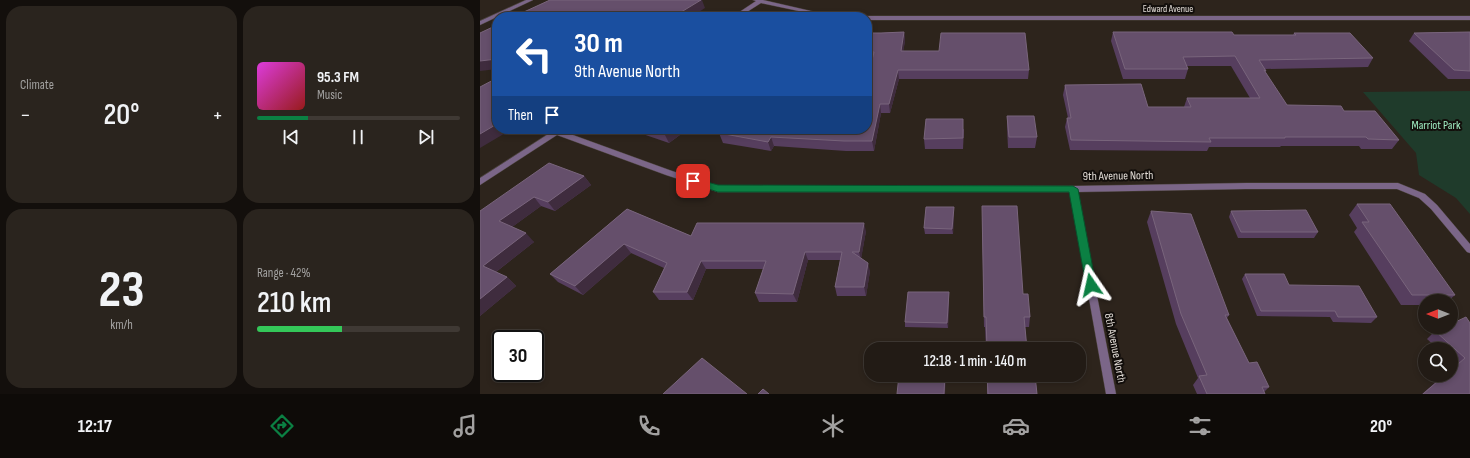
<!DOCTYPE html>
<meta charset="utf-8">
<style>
:root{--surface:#221b15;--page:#2a241e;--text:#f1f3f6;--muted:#a2a1a0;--line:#3f3934;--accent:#0b8043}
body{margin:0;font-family:"Sofia Sans Condensed",sans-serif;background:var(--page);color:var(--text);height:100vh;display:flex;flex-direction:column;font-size:15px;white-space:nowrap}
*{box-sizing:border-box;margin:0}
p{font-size:13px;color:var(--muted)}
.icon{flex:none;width:22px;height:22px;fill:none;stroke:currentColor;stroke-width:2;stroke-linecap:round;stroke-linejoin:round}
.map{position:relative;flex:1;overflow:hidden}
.side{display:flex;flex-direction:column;gap:6px;padding:6px;background:#130f0c;width:480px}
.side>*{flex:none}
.guide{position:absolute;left:12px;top:12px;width:380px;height:122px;border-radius:16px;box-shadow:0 2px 6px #0003,0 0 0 1px var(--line);background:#1a4fa0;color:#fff;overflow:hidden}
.needle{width:26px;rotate:270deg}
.controls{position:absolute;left:938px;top:294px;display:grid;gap:8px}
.controls a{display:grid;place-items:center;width:40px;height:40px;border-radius:50%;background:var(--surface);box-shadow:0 2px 6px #0003,0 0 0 1px var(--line);font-size:20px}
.speed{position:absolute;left:12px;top:330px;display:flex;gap:8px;font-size:20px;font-weight:700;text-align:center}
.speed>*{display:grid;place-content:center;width:52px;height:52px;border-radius:50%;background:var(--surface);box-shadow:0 2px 6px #0003,0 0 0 1px var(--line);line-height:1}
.speed .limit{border:2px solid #111;border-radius:6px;background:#fff;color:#111}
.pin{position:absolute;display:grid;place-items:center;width:34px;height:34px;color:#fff;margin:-17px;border-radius:8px;box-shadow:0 2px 6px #0006}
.me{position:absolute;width:44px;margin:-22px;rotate:349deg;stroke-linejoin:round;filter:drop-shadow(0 0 3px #0008)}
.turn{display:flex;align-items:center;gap:14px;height:84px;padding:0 16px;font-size:18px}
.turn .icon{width:52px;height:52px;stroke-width:2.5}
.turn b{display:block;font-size:28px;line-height:34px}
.then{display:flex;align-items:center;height:38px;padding:0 16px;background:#0003;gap:8px;font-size:15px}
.big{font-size:30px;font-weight:600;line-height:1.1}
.side .card{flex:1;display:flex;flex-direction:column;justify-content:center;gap:6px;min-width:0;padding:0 14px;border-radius:16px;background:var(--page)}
.side .dial{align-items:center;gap:0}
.dial b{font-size:52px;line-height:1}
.song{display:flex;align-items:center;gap:12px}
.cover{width:48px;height:48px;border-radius:6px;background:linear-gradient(135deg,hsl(300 70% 55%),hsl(0 70% 35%))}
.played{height:4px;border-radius:2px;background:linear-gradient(90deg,var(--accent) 25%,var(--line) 25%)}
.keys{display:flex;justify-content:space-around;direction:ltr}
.heat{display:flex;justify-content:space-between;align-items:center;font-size:22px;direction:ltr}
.charge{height:6px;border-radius:3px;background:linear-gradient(90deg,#34c759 42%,var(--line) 0)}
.side .tiles{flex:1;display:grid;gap:6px;grid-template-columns:repeat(2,1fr)}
.trip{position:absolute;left:384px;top:342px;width:222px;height:40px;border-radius:16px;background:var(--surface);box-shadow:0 2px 6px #0003,0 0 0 1px var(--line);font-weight:600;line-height:40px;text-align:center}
.tab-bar{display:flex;height:64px;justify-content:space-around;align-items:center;background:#0e0b08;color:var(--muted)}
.tab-bar .icon{width:28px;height:28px}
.tab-bar .current{color:var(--accent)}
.tab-bar b{font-size:18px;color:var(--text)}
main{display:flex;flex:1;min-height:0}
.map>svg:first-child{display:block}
.green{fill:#1f3b2b}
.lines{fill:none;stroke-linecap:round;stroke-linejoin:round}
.minor-casing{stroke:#4a423a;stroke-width:1}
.minor{fill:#7b6688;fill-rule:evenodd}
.wall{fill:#563e5e}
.shaded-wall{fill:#3f2c3e}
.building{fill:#654f6b;stroke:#79657c}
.route{fill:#0b8043;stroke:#07532c}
.labels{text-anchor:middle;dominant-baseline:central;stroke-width:4;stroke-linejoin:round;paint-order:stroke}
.far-street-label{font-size:10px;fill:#e3ddd7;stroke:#120e0b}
.park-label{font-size:12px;fill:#a0edc2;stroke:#120e0b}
.street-label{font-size:12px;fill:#e3ddd7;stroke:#120e0b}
</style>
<main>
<section class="side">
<div class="tiles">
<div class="card"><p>Climate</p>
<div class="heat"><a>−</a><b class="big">20°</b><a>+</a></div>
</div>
<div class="card">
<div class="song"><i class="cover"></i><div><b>95.3 FM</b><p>Music</p></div></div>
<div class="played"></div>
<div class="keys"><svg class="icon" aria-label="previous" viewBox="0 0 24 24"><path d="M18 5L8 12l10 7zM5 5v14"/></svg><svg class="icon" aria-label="pause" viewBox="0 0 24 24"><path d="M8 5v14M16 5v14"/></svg><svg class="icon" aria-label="next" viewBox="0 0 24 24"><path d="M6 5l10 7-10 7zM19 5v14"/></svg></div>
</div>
<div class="card dial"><b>23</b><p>km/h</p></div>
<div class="card"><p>Range · 42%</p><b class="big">210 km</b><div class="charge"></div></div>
</div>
</section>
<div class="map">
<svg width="990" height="394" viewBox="0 0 990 394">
<rect width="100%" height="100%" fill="#2d241c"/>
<path class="green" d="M 990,91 L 990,214 L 976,198 L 939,175 L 936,153 L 883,92 Z"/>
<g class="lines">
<defs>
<g id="minor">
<path d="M 46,0 L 53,0 L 0,25 L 0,21 Z"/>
<path d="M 273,0 L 283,0 L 357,17 L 347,17 L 281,3 L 259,17 L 252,17 L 276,1 Z"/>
<path d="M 387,16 L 990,16 L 990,20 L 387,20 L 387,17 L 385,17 Z"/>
<path d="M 76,129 L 85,129 L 82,131 L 192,171 L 238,186 L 593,186 L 766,183 L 918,183 L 945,194 L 957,205 L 990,244 L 990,253 L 987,252 L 951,209 L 939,198 L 917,189 L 766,189 L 597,192 L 636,394 L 626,394 L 590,192 L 238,192 L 186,175 L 77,135 L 0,185 L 0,178 Z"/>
</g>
</defs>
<use href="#minor" class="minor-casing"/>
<use href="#minor" class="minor"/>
</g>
<g class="wall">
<path d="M 424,32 L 425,41 L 423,51 L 549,70 L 548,79 L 419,79 L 410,113 L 401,113 L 394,151 L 366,151 L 294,146 L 291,151 L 243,143 L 239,133 L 387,129 L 392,61 L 387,61 L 387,33 L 401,33 Z"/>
<path d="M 633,32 L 754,35 L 813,35 L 814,33 L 893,58 L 888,67 L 785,69 L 786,71 L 785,73 L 807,105 L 864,111 L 919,140 L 912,149 L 881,149 L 879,146 L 801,146 L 800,147 L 729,147 L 727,151 L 590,150 L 585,127 L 587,118 L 588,118 L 583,95 L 585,85 L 668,107 L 704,107 L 707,98 L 770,98 L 751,66 L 707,66 L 708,69 L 705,79 L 643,79 L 631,41 Z"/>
<path d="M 990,32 L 990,79 L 968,79 L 929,41 L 934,33 Z"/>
<path d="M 527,116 L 557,137 L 555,148 L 528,148 L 527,127 Z"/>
<path d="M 148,129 L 208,129 L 189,143 Z"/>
<path d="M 484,129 L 483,149 L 445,149 L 444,139 Z"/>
<path d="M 104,176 L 111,185 L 75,211 L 61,206 L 32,227 L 54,242 L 16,272 L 27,277 L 36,286 L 0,316 L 0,211 Z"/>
<path d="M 877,204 L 975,295 L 968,301 L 945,301 L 945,305 L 921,305 L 874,232 L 877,228 L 869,215 Z"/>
<path d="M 474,207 L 473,234 L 445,234 L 444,228 Z"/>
<path d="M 147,209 L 211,236 L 386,231 L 381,258 L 390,271 L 386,296 L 357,296 L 355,287 L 360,260 L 328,260 L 317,302 L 279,302 L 275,293 L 283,269 L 226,269 L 213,300 L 179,300 L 173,292 L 184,268 L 151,253 L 103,295 L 78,282 L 70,274 Z"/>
<path d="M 671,211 L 749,315 L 747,318 L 769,363 L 789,387 L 784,392 L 785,394 L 717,394 L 713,385 L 718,378 L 696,324 L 667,222 Z"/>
<path d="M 751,211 L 838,232 L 834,238 L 758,238 L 749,217 Z"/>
<path d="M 502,217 L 543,294 L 550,317 L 549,327 L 545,327 L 547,349 L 506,349 L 505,327 L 504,327 Z"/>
<path d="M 765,274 L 809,285 L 897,317 L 891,323 L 853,322 L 850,317 L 777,316 L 762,279 Z"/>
<path d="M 469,292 L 469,298 L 468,328 L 425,327 L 425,322 Z"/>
<path d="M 990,323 L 990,394 L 942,394 L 964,375 L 971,375 L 971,369 L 976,365 L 971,361 L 971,349 L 958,349 L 947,339 L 955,331 Z"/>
<path d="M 507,375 L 555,375 L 557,394 L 507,394 Z"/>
</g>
<g class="shaded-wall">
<path d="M 221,0 L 222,0 L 225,8 L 211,17 L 193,17 Z"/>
<path d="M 424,32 L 425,41 L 422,60 L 421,51 Z"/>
<path d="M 17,59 L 17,69 L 0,71 L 0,61 Z"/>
<path d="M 418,70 L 419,79 L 410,113 L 409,104 Z"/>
<path d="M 400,104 L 401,113 L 394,151 L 392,141 Z"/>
<path d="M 17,124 L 17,129 L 32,129 L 0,148 L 0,134 Z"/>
<path d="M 190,129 L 208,129 L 189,143 L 184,133 Z"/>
<path d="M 291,137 L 294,146 L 291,151 L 288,142 Z"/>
<path d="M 104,176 L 111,185 L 75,211 L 68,202 Z"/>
<path d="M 54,197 L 61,206 L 28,230 L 19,221 Z"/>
<path d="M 474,207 L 474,213 L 473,234 L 472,229 Z"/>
<path d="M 384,223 L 386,231 L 381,260 L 379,252 Z"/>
<path d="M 46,233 L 54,242 L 12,275 L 3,266 Z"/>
<path d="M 144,244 L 151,253 L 103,295 L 95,286 Z"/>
<path d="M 325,252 L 328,260 L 317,302 L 313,294 Z"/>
<path d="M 221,261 L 226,269 L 213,300 L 207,292 Z"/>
<path d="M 388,263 L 390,271 L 386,296 L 384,287 Z"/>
<path d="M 27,277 L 36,286 L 0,316 L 0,299 Z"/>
<path d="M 469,292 L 469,298 L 468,328 L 467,323 Z"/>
<path d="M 465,375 L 466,375 L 465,394 L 464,394 Z"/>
</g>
<g class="building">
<path d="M 70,0 L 221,0 L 193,17 L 33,17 Z"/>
<path d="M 289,13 L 303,17 L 283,17 Z"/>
<path d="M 17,25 L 17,59 L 0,61 L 0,33 Z"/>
<path d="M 424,32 L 421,51 L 459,51 L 461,33 L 545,33 L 549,70 L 418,70 L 409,104 L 400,104 L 392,141 L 364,141 L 291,137 L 288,142 L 239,133 L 243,129 L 387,129 L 387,81 L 394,52 L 387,52 L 387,33 L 401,33 Z"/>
<path d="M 633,32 L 752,32 L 754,35 L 816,35 L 814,33 L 870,33 L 893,58 L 779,60 L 786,71 L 784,70 L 807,105 L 861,106 L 864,111 L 895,111 L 919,140 L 888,139 L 886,137 L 805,137 L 805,138 L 729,138 L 731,142 L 591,140 L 587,118 L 591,118 L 585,85 L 661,84 L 668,107 L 711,107 L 707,98 L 780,98 L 755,56 L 703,57 L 708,69 L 645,69 Z"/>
<path d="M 990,32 L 990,71 L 974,70 L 934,33 Z"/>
<path d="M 17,78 L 17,124 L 0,134 L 0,87 Z"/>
<path d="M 527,116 L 554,116 L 557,137 L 529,137 Z"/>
<path d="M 446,119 L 483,119 L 483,138 L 444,139 Z"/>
<path d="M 172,129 L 190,129 L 184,133 Z"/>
<path d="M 69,163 L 104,176 L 68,202 L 54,197 L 19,221 L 46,233 L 3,266 L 27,277 L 0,299 L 0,211 Z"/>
<path d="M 877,204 L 910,204 L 975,295 L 932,295 L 882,222 L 889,222 Z"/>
<path d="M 502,206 L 537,206 L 543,294 L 548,294 L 550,317 L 544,317 L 547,349 L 507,349 L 506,317 L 504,317 Z"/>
<path d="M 446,207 L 474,207 L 472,229 L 444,228 Z"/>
<path d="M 147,209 L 211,236 L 217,223 L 384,223 L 379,252 L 372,252 L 388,263 L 384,287 L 355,287 L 362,252 L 325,252 L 313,294 L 275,293 L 286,261 L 221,261 L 207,292 L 173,292 L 187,263 L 144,244 L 95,286 L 70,274 Z"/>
<path d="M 826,210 L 838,232 L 761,232 L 751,211 Z"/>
<path d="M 671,211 L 711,214 L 749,315 L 745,315 L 769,363 L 777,362 L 789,387 L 782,387 L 785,394 L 727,394 L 719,376 L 727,375 L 701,314 Z"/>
<path d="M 765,274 L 804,274 L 809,285 L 879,286 L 897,317 L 858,317 L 855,311 L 781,311 Z"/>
<path d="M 428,292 L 469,292 L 467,323 L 425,322 Z"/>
<path d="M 986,317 L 990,323 L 990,394 L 943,394 L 965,375 L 971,375 L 971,370 L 985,358 L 955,331 L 965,327 L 971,327 L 971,324 Z"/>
<path d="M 222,358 L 267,394 L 183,394 Z"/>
<path d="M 419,375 L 465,375 L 464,394 L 417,394 Z"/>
<path d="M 507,375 L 555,375 L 557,394 L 508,394 Z"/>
<path d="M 283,389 L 289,394 L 278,394 Z"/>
</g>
<path class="route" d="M 210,178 L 213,178 L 238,185 L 593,186 L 598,189 L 616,285 L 615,288 L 611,290 L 607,288 L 606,285 L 589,192 L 238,192 L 210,183 L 209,181 Z"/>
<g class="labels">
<g class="far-street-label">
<text x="688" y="9">Edward Avenue</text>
</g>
<g class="park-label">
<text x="956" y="125">Marriot Park</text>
</g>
<g class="street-label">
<text transform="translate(638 176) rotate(-1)">9th Avenue North</text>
<text transform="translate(635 348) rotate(79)">8th Avenue North</text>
</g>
</g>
</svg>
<div class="controls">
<a><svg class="needle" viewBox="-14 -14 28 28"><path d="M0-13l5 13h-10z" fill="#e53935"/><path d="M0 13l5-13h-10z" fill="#a2a1a0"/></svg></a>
<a><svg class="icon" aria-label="search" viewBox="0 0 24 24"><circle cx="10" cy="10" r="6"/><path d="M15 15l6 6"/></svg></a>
</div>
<div class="speed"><div class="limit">30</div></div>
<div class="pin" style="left:213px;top:181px;background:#d93025"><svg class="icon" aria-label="arrive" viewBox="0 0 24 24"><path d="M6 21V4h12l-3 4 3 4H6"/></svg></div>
<svg class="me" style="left:611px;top:285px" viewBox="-20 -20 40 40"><path d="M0-17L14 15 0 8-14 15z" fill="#0b8043" stroke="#fff" stroke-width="4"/></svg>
<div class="trip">12:18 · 1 min · 140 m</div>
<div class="guide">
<div class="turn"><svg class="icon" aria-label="left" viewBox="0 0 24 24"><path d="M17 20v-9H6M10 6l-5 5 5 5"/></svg><div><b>30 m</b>9th Avenue North</div></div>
<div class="then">Then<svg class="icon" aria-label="arrive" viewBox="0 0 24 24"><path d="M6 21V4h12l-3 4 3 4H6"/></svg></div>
</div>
</div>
</main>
<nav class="tab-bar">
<b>12:17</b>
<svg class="icon current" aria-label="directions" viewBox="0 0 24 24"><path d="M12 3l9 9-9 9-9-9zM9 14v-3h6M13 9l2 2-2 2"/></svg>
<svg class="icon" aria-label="music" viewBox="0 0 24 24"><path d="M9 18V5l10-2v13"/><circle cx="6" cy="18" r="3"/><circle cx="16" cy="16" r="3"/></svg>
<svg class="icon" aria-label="phone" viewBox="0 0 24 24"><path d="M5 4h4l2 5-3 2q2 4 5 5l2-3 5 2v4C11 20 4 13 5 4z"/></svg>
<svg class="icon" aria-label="climate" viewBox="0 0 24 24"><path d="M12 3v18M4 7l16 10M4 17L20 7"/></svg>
<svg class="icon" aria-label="car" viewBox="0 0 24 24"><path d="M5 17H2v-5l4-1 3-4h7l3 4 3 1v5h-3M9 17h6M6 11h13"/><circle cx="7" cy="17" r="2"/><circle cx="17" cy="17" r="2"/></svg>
<svg class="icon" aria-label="filters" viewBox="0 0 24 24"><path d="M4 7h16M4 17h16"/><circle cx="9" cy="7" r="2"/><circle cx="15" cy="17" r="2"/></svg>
<b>20°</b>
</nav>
